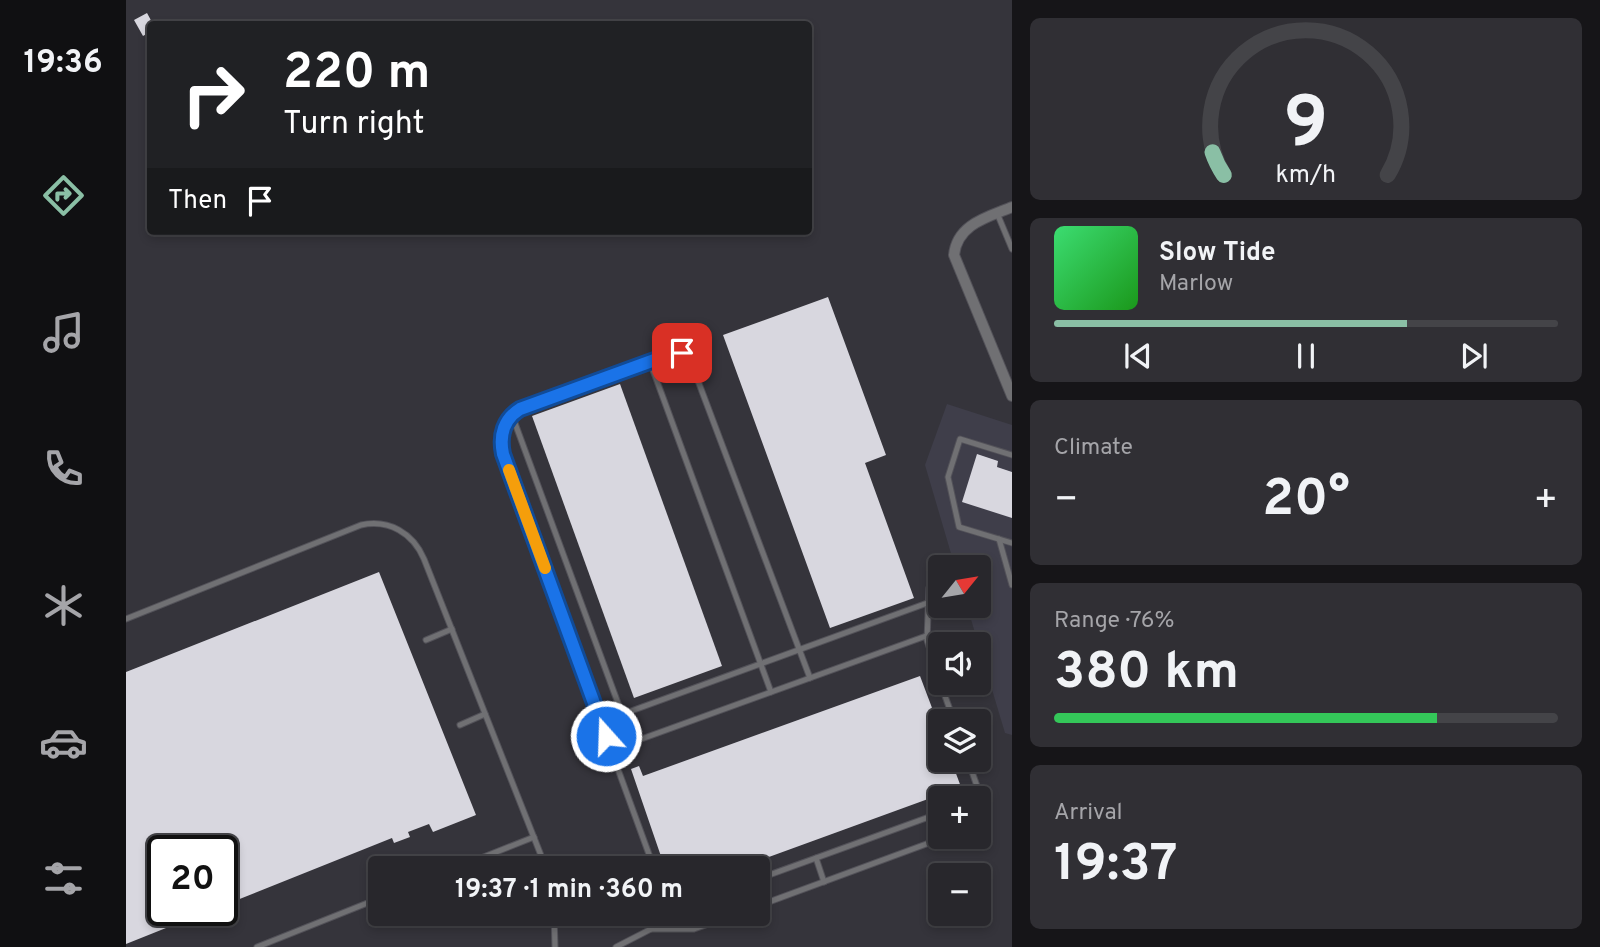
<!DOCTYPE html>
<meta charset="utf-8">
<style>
:root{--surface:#28272c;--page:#302f34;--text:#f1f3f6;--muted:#a5a5a9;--line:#444448;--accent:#8abfa5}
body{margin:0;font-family:Overpass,sans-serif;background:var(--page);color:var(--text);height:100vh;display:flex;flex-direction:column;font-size:26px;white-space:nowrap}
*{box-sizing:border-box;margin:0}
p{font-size:23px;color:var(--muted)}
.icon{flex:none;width:38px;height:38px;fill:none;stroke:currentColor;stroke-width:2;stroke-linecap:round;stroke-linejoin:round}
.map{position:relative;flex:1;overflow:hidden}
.panel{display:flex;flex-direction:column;gap:18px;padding:18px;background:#161518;width:588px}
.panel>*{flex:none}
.banner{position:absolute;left:21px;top:21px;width:665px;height:214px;border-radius:7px;box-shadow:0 4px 10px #0003,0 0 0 2px var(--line);background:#202124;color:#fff;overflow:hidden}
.needle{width:46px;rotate:60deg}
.buttons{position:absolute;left:802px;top:555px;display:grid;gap:14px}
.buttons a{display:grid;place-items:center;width:63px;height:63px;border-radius:7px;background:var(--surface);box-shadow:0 4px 10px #0003,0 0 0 2px var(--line);font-size:35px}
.speed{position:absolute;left:21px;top:835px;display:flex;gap:14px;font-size:35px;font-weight:700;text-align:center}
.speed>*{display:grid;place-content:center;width:91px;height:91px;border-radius:50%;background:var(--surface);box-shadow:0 4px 10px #0003,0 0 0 2px var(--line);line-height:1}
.speed .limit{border:4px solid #111;border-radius:10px;background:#fff;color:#111}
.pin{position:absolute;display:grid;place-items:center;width:60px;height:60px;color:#fff;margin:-30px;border-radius:14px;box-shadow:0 4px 10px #0006}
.me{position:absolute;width:77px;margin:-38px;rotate:340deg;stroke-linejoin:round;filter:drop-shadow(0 0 5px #0008)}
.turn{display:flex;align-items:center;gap:24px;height:147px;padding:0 21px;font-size:32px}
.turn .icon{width:91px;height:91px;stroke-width:2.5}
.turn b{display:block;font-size:49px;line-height:60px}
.then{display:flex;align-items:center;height:66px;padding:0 21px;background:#0003;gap:14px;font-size:26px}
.big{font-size:52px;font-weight:700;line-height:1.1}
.panel .card{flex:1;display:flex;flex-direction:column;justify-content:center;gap:10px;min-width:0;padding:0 24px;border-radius:10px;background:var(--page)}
.panel .dial{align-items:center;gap:0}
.dial svg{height:182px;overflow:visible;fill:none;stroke:var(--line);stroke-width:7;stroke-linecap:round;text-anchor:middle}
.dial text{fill:var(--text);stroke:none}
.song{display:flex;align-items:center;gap:21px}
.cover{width:84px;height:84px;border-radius:10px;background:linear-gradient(135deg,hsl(140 70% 55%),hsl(120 70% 35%))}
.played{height:7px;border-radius:4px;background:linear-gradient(90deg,var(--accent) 70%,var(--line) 70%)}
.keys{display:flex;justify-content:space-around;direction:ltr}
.heat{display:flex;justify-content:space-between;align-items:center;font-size:38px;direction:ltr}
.charge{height:10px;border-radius:5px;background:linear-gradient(90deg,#34c759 76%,var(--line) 0)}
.trip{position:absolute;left:242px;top:856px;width:402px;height:70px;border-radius:7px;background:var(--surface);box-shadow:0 4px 10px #0003,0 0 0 2px var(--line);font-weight:700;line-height:70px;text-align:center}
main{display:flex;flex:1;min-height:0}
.dock{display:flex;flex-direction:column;width:126px;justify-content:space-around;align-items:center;background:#101012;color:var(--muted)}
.dock .icon{width:49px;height:49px}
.dock .current{color:var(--accent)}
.dock b{font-size:32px;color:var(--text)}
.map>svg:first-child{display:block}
.built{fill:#3f3e4a}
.building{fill:#d8d7df}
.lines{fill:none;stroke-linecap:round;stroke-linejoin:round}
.service-casing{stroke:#535259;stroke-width:7}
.minor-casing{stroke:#535259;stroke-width:12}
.service{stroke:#707073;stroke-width:5}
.minor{stroke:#707073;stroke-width:10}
.route-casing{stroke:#114b97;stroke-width:18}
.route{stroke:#1a73e8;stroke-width:12}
.slow{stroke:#f59e0b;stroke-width:12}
</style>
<main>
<nav class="dock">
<b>19:36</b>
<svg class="icon current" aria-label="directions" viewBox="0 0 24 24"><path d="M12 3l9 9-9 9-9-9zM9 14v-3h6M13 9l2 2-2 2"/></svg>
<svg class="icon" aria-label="music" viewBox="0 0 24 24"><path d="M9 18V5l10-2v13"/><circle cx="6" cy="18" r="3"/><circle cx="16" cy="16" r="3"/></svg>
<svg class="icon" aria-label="phone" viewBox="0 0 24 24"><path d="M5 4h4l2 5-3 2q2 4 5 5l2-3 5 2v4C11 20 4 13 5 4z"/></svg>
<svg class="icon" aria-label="climate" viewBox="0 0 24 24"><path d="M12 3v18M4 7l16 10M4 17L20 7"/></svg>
<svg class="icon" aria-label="car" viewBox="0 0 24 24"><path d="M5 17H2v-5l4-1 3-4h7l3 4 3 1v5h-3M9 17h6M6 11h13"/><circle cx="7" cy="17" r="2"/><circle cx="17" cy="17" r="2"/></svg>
<svg class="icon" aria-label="filters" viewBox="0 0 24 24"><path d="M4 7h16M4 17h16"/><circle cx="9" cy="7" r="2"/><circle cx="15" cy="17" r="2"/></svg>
</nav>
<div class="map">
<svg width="886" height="947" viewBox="0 0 886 947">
<rect width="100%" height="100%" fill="#35343b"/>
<path class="built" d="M 821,404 L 886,425 L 886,735 L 879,733 L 841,606 L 852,606 L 852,567 L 829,567 L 799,465 Z"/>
<g class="building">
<path d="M 21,13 L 27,24 L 24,24 L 24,32 L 17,36 L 8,20 Z"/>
<path d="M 702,297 L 760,455 L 739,463 L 788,598 L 704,628 L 597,335 Z"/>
<path d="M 494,384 L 596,666 L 508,698 L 406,416 Z"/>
<path d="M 851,454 L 872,461 L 871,467 L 886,472 L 886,518 L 836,502 Z"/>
<path d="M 253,572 L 350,815 L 307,832 L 303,824 L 282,832 L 284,837 L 268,843 L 266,838 L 96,906 L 96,850 L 37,850 L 37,910 L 85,910 L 0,944 L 0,672 Z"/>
<path d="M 794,676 L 814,729 L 814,760 L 825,760 L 835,787 L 613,868 L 539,868 L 505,769 L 513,766 L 517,776 Z"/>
</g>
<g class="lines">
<defs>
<g id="service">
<path d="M 871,213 L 886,249"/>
<path d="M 524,362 L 645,692"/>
<path d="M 386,415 L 496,714"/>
<path d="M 886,455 L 834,439 L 822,477 L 833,527 L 886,543"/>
<path d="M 873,539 L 886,585"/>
<path d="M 803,588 L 801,640 L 814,682"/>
<path d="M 0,619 L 235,525 C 263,519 287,533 298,559 L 420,868"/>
<path d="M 300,640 L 326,629"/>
<path d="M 814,682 L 828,721"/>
<path d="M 475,722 L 804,602"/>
<path d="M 334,725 L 359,714"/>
<path d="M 485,750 L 800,636"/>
<path d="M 842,760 L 852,789 L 852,803"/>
<path d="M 690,858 L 698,882"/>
<path d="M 330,868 L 408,837"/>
<path d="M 528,868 L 377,454 L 377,430 L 386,415 L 545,354 L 556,353 L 563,357 L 684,678"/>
<path d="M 632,879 L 814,813"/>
<path d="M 632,906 L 822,836"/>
<path d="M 428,914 L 429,947"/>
<path d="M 525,929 L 568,929 L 611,914"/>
<path d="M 131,947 L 254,898"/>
<path d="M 490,947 L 525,929 L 537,914"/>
</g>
<path id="minor" d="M 886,207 C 862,217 831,224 828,255 L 886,396"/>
</defs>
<use href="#service" class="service-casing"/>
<use href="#minor" class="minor-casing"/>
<use href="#service" class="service"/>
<use href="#minor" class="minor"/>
</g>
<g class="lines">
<defs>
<path id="route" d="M 480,736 L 377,454 C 373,435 378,419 394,409 L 545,354 L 556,353"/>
</defs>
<use href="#route" class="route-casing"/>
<use href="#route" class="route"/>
<path class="slow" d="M 383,470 L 419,568"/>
</g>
</svg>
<div class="buttons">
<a><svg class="needle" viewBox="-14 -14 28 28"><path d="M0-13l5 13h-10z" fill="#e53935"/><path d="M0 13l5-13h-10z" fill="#a5a5a9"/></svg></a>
<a><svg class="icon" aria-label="sound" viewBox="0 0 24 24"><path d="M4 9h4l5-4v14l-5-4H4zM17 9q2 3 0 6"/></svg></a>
<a><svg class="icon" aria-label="layers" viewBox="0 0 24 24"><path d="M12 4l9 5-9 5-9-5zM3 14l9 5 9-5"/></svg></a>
<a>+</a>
<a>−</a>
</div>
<div class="speed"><div class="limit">20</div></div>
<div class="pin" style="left:556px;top:353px;background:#d93025"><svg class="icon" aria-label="arrive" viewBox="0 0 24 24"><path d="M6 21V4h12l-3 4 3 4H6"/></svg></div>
<svg class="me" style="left:480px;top:736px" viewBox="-20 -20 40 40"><circle r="17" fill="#1a73e8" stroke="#fff" stroke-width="3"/><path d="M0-11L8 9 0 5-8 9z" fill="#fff"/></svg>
<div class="trip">19:37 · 1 min · 360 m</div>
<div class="banner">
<div class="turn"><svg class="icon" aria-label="right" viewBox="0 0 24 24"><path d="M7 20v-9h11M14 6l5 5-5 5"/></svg><div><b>220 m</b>Turn right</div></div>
<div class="then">Then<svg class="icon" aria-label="arrive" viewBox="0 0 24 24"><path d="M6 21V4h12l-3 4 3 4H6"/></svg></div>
</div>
</div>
<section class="panel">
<div class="card dial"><svg viewBox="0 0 100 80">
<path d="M14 69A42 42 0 1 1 86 69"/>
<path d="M14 69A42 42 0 0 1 9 59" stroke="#8abfa5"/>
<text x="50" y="56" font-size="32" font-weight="700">9</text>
<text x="50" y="72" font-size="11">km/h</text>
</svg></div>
<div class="card">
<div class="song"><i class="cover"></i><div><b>Slow Tide</b><p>Marlow</p></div></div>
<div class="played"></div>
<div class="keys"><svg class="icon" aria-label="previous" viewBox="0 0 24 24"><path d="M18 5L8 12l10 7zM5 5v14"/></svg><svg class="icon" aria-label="pause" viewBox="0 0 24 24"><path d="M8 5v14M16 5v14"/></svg><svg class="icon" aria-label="next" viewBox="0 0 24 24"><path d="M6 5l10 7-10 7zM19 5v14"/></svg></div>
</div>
<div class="card"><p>Climate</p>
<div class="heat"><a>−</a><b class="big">20°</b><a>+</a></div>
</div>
<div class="card"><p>Range · 76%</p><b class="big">380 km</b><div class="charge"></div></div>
<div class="card"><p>Arrival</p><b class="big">19:37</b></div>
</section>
</main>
